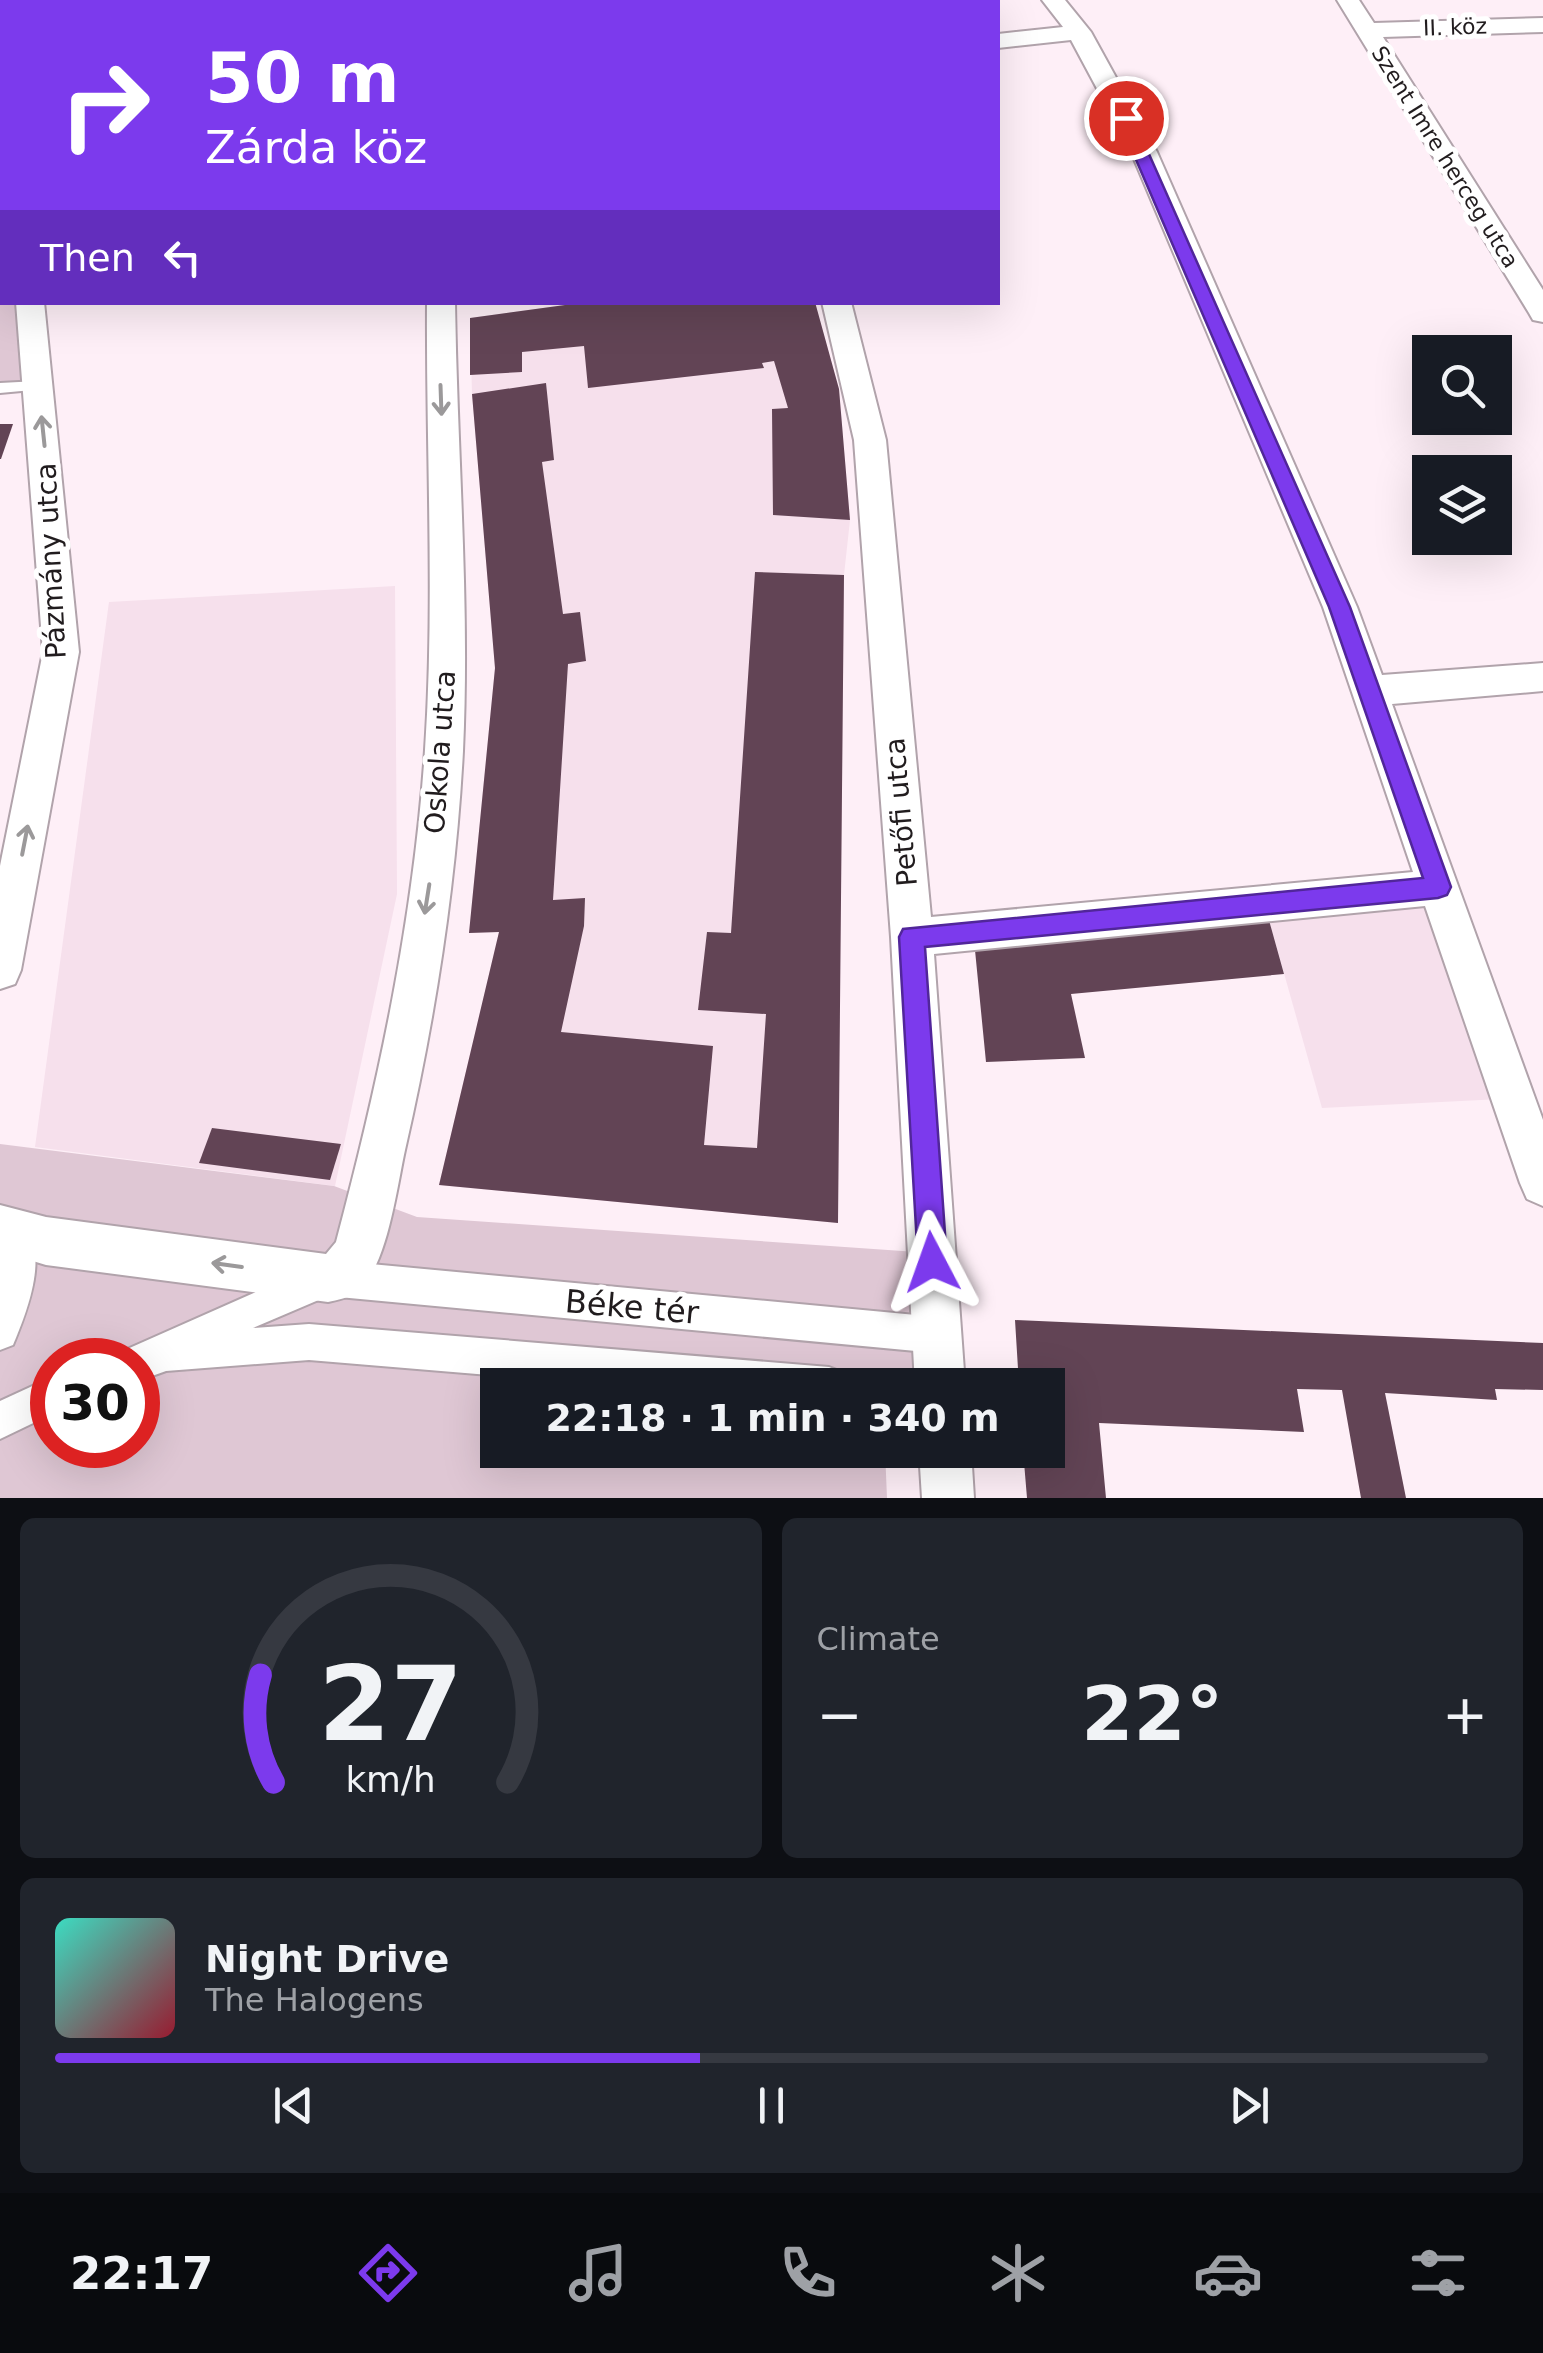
<!DOCTYPE html>
<meta charset="utf-8">
<style>
:root{--surface:#171b24;--page:#20242c;--text:#f1f3f6;--muted:#9ea1a6;--line:#363941;--accent:#7c3aed}
body{margin:0;font-family:"DejaVu Sans",sans-serif;background:var(--page);color:var(--text);height:100vh;display:flex;flex-direction:column;font-size:38px;white-space:nowrap}
*{box-sizing:border-box;margin:0}
p{font-size:32px;color:var(--muted)}
.icon{flex:none;width:55px;height:55px;fill:none;stroke:currentColor;stroke-width:2;stroke-linecap:round;stroke-linejoin:round}
.map{position:relative;height:1498px;overflow:hidden}
.side{display:flex;flex-direction:column;gap:20px;padding:20px;background:#0d0f14;flex:1}
.side>*{flex:none}
.banner{position:absolute;left:0px;top:0px;width:1000px;height:305px;box-shadow:0 10px 40px #0002;background:#7c3aed;color:#fff;overflow:hidden}
.fabs{position:absolute;left:1412px;top:335px;display:grid;gap:20px}
.fabs a{display:grid;place-items:center;width:100px;height:100px;border-radius:0px;background:var(--surface);box-shadow:0 10px 40px #0002;font-size:50px}
.speed{position:absolute;left:30px;top:1338px;display:flex;gap:20px;font-size:50px;font-weight:700;text-align:center}
.speed>*{display:grid;place-content:center;width:130px;height:130px;border-radius:50%;background:var(--surface);box-shadow:0 10px 40px #0002;line-height:1}
.speed .limit{border:15px solid #d22;background:#fff;color:#111}
.pin{position:absolute;display:grid;place-items:center;width:85px;height:85px;color:#fff;margin:-42px;border:5px solid #fff;border-radius:50%;box-shadow:0 2px 10px #0007}
.me{position:absolute;width:110px;margin:-55px;rotate:356deg;stroke-linejoin:round;filter:drop-shadow(0 0 8px #0008)}
.turn{display:flex;align-items:center;gap:35px;height:210px;padding:0 40px;font-size:45px}
.turn .icon{width:130px;height:130px;stroke-width:2.5}
.turn b{display:block;font-size:70px;line-height:85px}
.then{display:flex;align-items:center;height:95px;padding:0 40px;background:#0003;gap:20px;font-size:38px}
.big{font-size:75px;font-weight:700;line-height:1.1}
.side .tile{flex:1;display:flex;flex-direction:column;justify-content:center;gap:15px;min-width:0;padding:0 35px;border-radius:15px;background:var(--page)}
.side .dial{align-items:center;gap:0}
.dial svg{height:260px;overflow:visible;fill:none;stroke:var(--line);stroke-width:7;stroke-linecap:round;text-anchor:middle}
.dial text{fill:var(--text);stroke:none}
.song{display:flex;align-items:center;gap:30px}
.cover{width:120px;height:120px;border-radius:15px;background:linear-gradient(135deg,hsl(170 70% 55%),hsl(350 70% 35%))}
.played{height:10px;border-radius:5px;background:linear-gradient(90deg,var(--accent) 45%,var(--line) 45%)}
.keys{display:flex;justify-content:space-around;direction:ltr}
.heat{display:flex;justify-content:space-between;align-items:center;font-size:55px;direction:ltr}
.side .tiles{flex:1;display:grid;gap:20px;grid-template-columns:1fr 1fr}
.tile:last-child{grid-column:span 2}
.trip{position:absolute;left:480px;top:1368px;width:585px;height:100px;border-radius:0px;background:var(--surface);box-shadow:0 10px 40px #0002;font-weight:700;line-height:100px;text-align:center}
.tab-bar{display:flex;height:160px;justify-content:space-around;align-items:center;background:#090b0e;color:var(--muted)}
.tab-bar .icon{width:70px;height:70px}
.tab-bar .on{color:var(--accent)}
.tab-bar b{font-size:45px;color:var(--text)}
.map>svg:first-child{display:block}
.built{fill:#f6e0ec}
.green{fill:#dfc7d4;fill-rule:evenodd}
.building{fill:#624455}
.lines{fill:none;stroke-linecap:round;stroke-linejoin:round}
.service-casing{stroke:#b1a3ab;stroke-width:4}
.pedestrian-casing{stroke:#b1a3ab;stroke-width:4}
.minor-casing{stroke:#b1a3ab;stroke-width:4}
.primary-casing{stroke:#b1a3ab;stroke-width:5}
.service{fill:#fff;fill-rule:evenodd}
.pedestrian{fill:#fff;fill-rule:evenodd}
.minor{fill:#fff;fill-rule:evenodd}
.primary{fill:#fff;fill-rule:evenodd}
.oneway{stroke:#9b999a}
.route{fill:#7c3aed;stroke:#51269a;stroke-width:2.5}
.labels{text-anchor:middle;dominant-baseline:central;stroke-width:10;stroke-linejoin:round;paint-order:stroke}
.far-street-label{font-size:22px;fill:#211c1e;stroke:#fff}
.street-label{font-size:28px;fill:#211c1e;stroke:#fff}
.near-street-label{font-size:32px;fill:#211c1e;stroke:#fff}
</style>
<div class="map">
<svg width="1543" height="1498" viewBox="0 0 1543 1498">
<rect width="100%" height="100%" fill="#feeff7"/>
<g class="built">
<path d="M 587,302 L 815,303 L 839,389 L 850,520 L 844,575 L 838,1223 L 439,1185 L 499,932 L 469,933 L 495,668 L 472,394 L 470,318 Z"/>
<path d="M 395,586 L 397,894 L 335,1186 L 35,1147 L 109,602 Z"/>
<path d="M 1430,898 L 1501,1099 L 1322,1108 L 1267,913 Z"/>
</g>
<g class="green">
<path d="M 0,249 L 2,302 L 29,303 L 38,386 L 0,387 Z"/>
<path d="M 0,1144 L 334,1186 L 417,1217 L 931,1253 L 940,1385 L 498,1385 L 498,1450 L 885,1450 L 887,1498 L 0,1498 ZM 52,1360 L 138,1360 L 138,1445 L 52,1445 Z"/>
</g>
<g class="building">
<path d="M 587,302 L 815,302 L 839,389 L 850,520 L 773,515 L 772,409 L 788,408 L 774,361 L 762,363 L 764,368 L 588,388 L 584,346 L 522,352 L 522,372 L 470,375 L 470,318 Z"/>
<path d="M 546,383 L 554,460 L 542,462 L 563,614 L 580,612 L 586,661 L 568,664 L 553,900 L 585,898 L 584,926 L 561,1032 L 713,1046 L 704,1145 L 757,1148 L 766,1014 L 698,1010 L 707,932 L 731,933 L 755,572 L 844,575 L 838,1223 L 439,1185 L 499,932 L 469,933 L 495,668 L 472,394 Z"/>
<path d="M 0,424 L 13,424 L 1,459 L 0,459 Z"/>
<path d="M 1267,913 L 1284,974 L 1071,994 L 1085,1058 L 986,1062 L 974,940 Z"/>
<path d="M 212,1128 L 341,1144 L 330,1180 L 199,1163 Z"/>
<path d="M 1015,1320 L 1543,1343 L 1543,1390 L 1495,1389 L 1497,1400 L 1385,1393 L 1406,1498 L 1361,1498 L 1342,1390 L 1297,1389 L 1304,1432 L 1099,1423 L 1106,1498 L 1027,1498 L 1023,1450 L 1048,1450 L 1048,1385 L 1019,1385 Z"/>
</g>
<g class="lines">
<defs>
<path id="service" d="M 38,381 L 43,383 L 43,389 L 0,393 L 0,383 Z"/>
<g id="pedestrian">
<path d="M 7,1214 C 58,1235 28,1309 13,1345 L 0,1350 L 0,1217 Z"/>
<path d="M 328,1260 L 937,1317 L 950,1322 L 955,1335 L 950,1348 L 937,1353 L 328,1296 L 253,1328 L 309,1324 L 829,1367 L 842,1372 L 847,1385 L 609,1385 L 309,1360 L 166,1371 L 138,1381 L 138,1360 L 121,1360 L 125,1350 Z"/>
<path d="M 52,1377 L 52,1414 L 0,1439 L 0,1401 Z"/>
</g>
<g id="minor">
<path d="M 724,0 L 746,0 L 747,2 L 725,2 Z"/>
<path d="M 1042,0 L 1065,0 L 1091,32 L 1157,152 L 1357,607 L 1382,675 L 1543,663 L 1543,691 L 1392,704 L 1543,1120 L 1543,1206 L 1527,1199 L 1520,1183 L 1425,906 L 934,954 L 965,1385 L 915,1385 L 891,937 L 854,440 L 822,302 L 851,302 L 886,440 L 931,917 L 1413,872 L 1323,607 L 1131,152 L 1071,40 L 998,48 L 998,34 L 1063,27 Z"/>
<path d="M 1337,0 L 1359,0 L 1374,23 L 1543,18 L 1543,32 L 1383,37 L 1543,290 L 1543,322 L 1533,320 L 1529,313 Z"/>
<rect x="0" y="20" width="2" height="14"/>
<rect x="0" y="240" width="2" height="17"/>
<path d="M 16,302 L 44,302 L 79,652 L 21,970 L 15,984 L 0,989 L 0,866 L 43,652 Z"/>
<path d="M 427,302 L 455,302 C 457,452 470,602 463,751 C 456,885 435,1019 405,1150 C 397,1186 387,1269 357,1292 C 349,1298 337,1300 328,1302 L 46,1265 L 0,1251 L 0,1205 L 46,1217 L 326,1254 L 336,1242 C 379,1081 414,917 425,750 C 435,601 426,451 427,302 Z"/>
<path d="M 919,1450 L 971,1450 L 974,1498 L 922,1498 Z"/>
</g>
<path id="primary" d="M 2,181 L 2,207 L 0,208 L 0,182 Z"/>
</defs>
<use href="#service" class="service-casing"/>
<use href="#pedestrian" class="pedestrian-casing"/>
<use href="#minor" class="minor-casing"/>
<use href="#primary" class="primary-casing"/>
<use href="#service" class="service"/>
<use href="#pedestrian" class="pedestrian"/>
<use href="#minor" class="minor"/>
<use href="#primary" class="primary"/>
</g>
<defs><path id="oneway-shaft" d="M-6 0H5M1.5-3L5.5 0L1.5 3" fill="none" stroke-width="1.6" stroke-linecap="round" stroke-linejoin="round" transform="scale(2.5)"/></defs>
<g class="oneway">
<use href="#oneway-shaft" transform="translate(441 400) rotate(88)"/>
<use href="#oneway-shaft" transform="translate(43 431) rotate(-96)"/>
<use href="#oneway-shaft" transform="translate(25 840) rotate(-79)"/>
<use href="#oneway-shaft" transform="translate(427 899) rotate(99)"/>
<use href="#oneway-shaft" transform="translate(227 1265) rotate(-172)"/>
</g>
<path class="route" d="M 1126,113 L 1133,118 L 1350,607 L 1451,887 L 1447,895 L 1438,898 L 925,947 L 947,1262 L 942,1272 L 932,1276 L 922,1272 L 918,1262 L 899,937 L 903,929 L 1423,878 L 1329,607 L 1118,118 Z"/>
<g class="labels">
<g class="far-street-label">
<text transform="translate(1455 27) rotate(-2)">II. köz</text>
<text transform="translate(1445 157) rotate(58)">Szent Imre herceg utca</text>
</g>
<g class="street-label">
<text transform="translate(51 561) rotate(-93)">Pázmány utca</text>
<text transform="translate(440 752) rotate(-86)">Oskola utca</text>
<text transform="translate(901 812) rotate(-95)">Petőfi utca</text>
</g>
<g class="near-street-label">
<text transform="translate(632 1307) rotate(5)">Béke tér</text>
</g>
</g>
</svg>
<div class="fabs">
<a><svg class="icon" aria-label="search" viewBox="0 0 24 24"><circle cx="10" cy="10" r="6"/><path d="M15 15l6 6"/></svg></a>
<a><svg class="icon" aria-label="layers" viewBox="0 0 24 24"><path d="M12 4l9 5-9 5-9-5zM3 14l9 5 9-5"/></svg></a>
</div>
<div class="speed"><div class="limit">30</div></div>
<div class="pin" style="left:1126px;top:118px;background:#d93025"><svg class="icon" aria-label="arrive" viewBox="0 0 24 24"><path d="M6 21V4h12l-3 4 3 4H6"/></svg></div>
<svg class="me" style="left:932px;top:1262px" viewBox="-20 -20 40 40"><path d="M0-17L14 15 0 8-14 15z" fill="#7c3aed" stroke="#fff" stroke-width="4"/></svg>
<div class="trip">22:18 · 1 min · 340 m</div>
<div class="banner">
<div class="turn"><svg class="icon" aria-label="right" viewBox="0 0 24 24"><path d="M7 20v-9h11M14 6l5 5-5 5"/></svg><div><b>50 m</b>Zárda köz</div></div>
<div class="then">Then<svg class="icon" aria-label="left" viewBox="0 0 24 24"><path d="M17 20v-9H6M10 6l-5 5 5 5"/></svg></div>
</div>
</div>
<section class="side">
<div class="tiles">
<div class="tile dial"><svg viewBox="0 0 100 80">
<path d="M14 69A42 42 0 1 1 86 69"/>
<path d="M14 69A42 42 0 0 1 10 36" stroke="#7c3aed"/>
<text x="50" y="56" font-size="32" font-weight="700">27</text>
<text x="50" y="72" font-size="11">km/h</text>
</svg></div>
<div class="tile"><p>Climate</p>
<div class="heat"><a>−</a><b class="big">22°</b><a>+</a></div>
</div>
<div class="tile">
<div class="song"><i class="cover"></i><div><b>Night Drive</b><p>The Halogens</p></div></div>
<div class="played"></div>
<div class="keys"><svg class="icon" aria-label="previous" viewBox="0 0 24 24"><path d="M18 5L8 12l10 7zM5 5v14"/></svg><svg class="icon" aria-label="pause" viewBox="0 0 24 24"><path d="M8 5v14M16 5v14"/></svg><svg class="icon" aria-label="next" viewBox="0 0 24 24"><path d="M6 5l10 7-10 7zM19 5v14"/></svg></div>
</div>
</div>
</section>
<nav class="tab-bar">
<b>22:17</b>
<svg class="icon on" aria-label="directions" viewBox="0 0 24 24"><path d="M12 3l9 9-9 9-9-9zM9 14v-3h6M13 9l2 2-2 2"/></svg>
<svg class="icon" aria-label="music" viewBox="0 0 24 24"><path d="M9 18V5l10-2v13"/><circle cx="6" cy="18" r="3"/><circle cx="16" cy="16" r="3"/></svg>
<svg class="icon" aria-label="phone" viewBox="0 0 24 24"><path d="M5 4h4l2 5-3 2q2 4 5 5l2-3 5 2v4C11 20 4 13 5 4z"/></svg>
<svg class="icon" aria-label="climate" viewBox="0 0 24 24"><path d="M12 3v18M4 7l16 10M4 17L20 7"/></svg>
<svg class="icon" aria-label="car" viewBox="0 0 24 24"><path d="M5 17H2v-5l4-1 3-4h7l3 4 3 1v5h-3M9 17h6M6 11h13"/><circle cx="7" cy="17" r="2"/><circle cx="17" cy="17" r="2"/></svg>
<svg class="icon" aria-label="filters" viewBox="0 0 24 24"><path d="M4 7h16M4 17h16"/><circle cx="9" cy="7" r="2"/><circle cx="15" cy="17" r="2"/></svg>
</nav>
